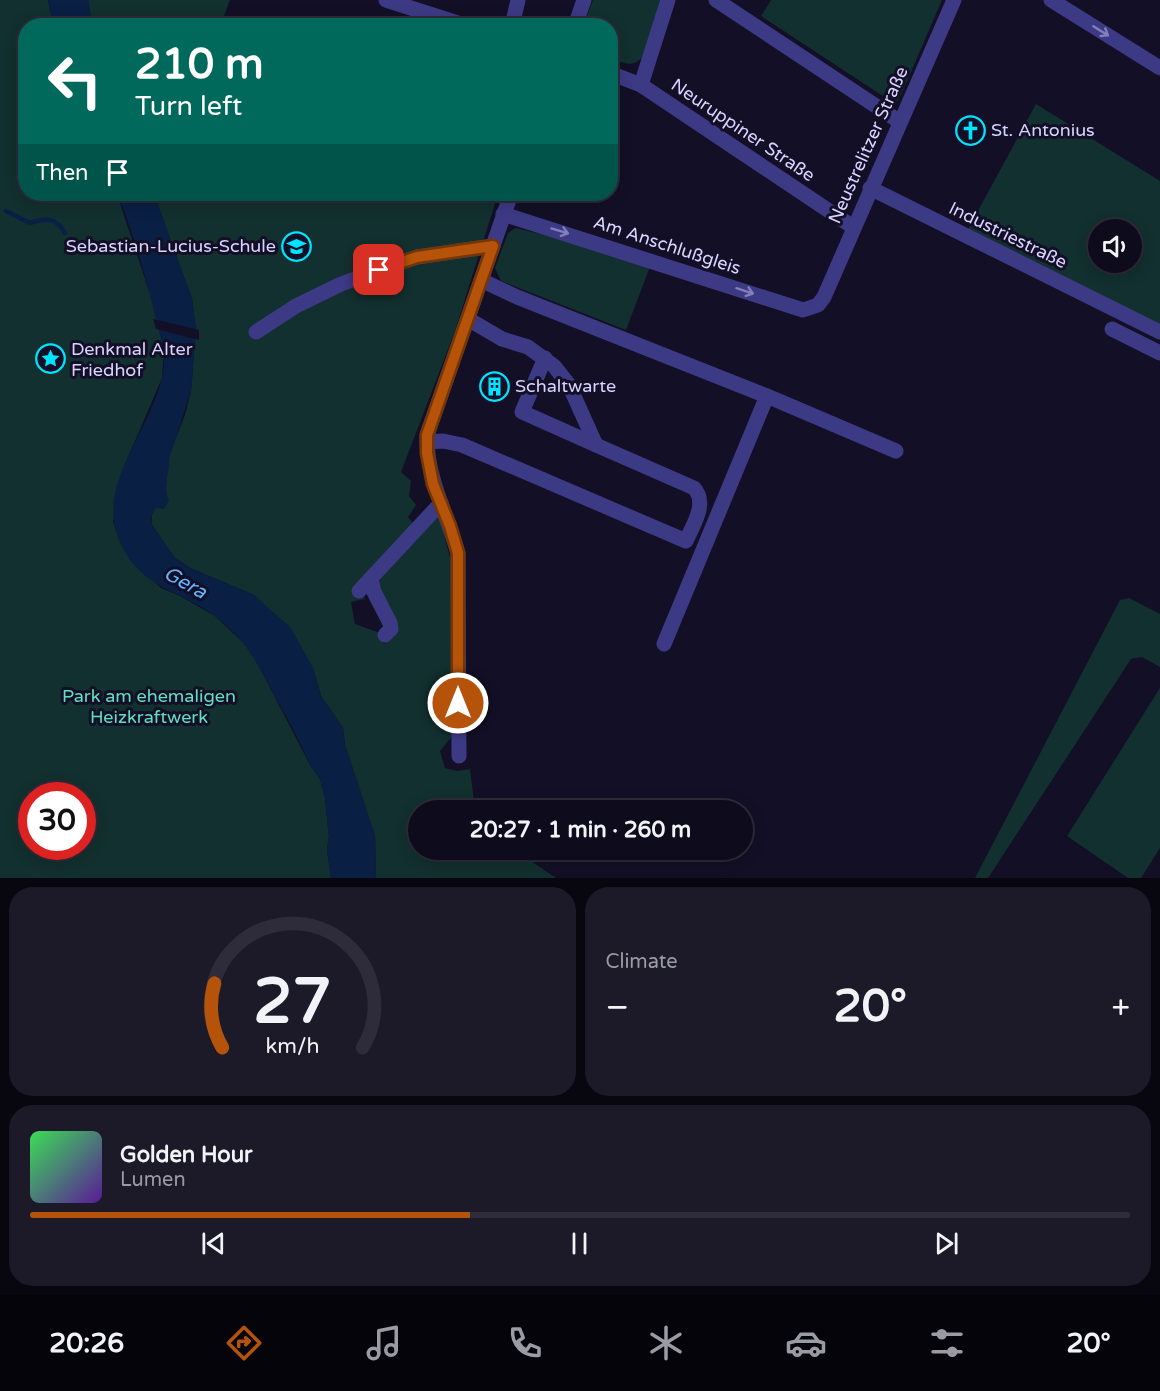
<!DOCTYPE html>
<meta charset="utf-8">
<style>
:root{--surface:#0e0b1c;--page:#1c1929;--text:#f1f3f6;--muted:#9b9ba3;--line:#2e2b3b;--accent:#b45309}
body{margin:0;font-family:"Varela Round",sans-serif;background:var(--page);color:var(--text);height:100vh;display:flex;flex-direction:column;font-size:22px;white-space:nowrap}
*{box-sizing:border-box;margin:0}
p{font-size:20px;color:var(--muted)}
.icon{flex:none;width:33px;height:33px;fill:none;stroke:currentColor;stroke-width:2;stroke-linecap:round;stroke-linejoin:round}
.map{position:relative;height:878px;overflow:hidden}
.drawer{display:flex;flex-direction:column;gap:9px;padding:9px;background:#08060f;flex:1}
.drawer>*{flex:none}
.banner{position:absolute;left:18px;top:18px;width:600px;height:183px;border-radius:24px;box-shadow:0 3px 15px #0003,0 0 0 2px var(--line);background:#00695c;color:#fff;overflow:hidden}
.controls{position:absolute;left:1088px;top:219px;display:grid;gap:12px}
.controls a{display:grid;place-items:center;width:54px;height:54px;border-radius:50%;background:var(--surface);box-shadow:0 3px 15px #0003,0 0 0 2px var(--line);font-size:30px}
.speed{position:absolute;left:18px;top:782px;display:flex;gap:12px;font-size:30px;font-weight:700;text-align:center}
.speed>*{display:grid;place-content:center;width:78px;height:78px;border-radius:50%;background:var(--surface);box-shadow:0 3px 15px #0003,0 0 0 2px var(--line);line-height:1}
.speed .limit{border:9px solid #d22;background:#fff;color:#111}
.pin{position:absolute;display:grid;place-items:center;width:51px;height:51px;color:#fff;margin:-26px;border-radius:12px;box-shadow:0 3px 9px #0006}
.me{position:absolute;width:66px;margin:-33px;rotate:0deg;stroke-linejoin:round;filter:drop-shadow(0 0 4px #0008)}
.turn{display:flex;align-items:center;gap:21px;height:126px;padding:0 18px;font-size:27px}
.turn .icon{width:78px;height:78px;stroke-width:2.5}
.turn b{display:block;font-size:42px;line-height:51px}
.then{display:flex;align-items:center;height:57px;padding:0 18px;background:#0003;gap:12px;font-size:22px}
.big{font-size:45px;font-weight:700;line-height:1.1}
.drawer .widget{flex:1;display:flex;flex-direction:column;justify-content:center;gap:9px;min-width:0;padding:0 21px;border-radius:24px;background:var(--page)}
.drawer .dial{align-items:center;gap:0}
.dial svg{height:156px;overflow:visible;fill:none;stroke:var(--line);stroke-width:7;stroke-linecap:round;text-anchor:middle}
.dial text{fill:var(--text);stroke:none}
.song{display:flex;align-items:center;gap:18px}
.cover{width:72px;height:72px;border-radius:9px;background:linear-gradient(135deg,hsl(130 70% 55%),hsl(270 70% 35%))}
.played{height:6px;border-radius:3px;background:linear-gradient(90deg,var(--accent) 40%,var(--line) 40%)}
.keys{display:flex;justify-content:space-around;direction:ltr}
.heat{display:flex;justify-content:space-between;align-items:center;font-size:33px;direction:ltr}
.drawer .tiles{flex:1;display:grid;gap:9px;grid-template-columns:1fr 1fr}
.widget:last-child{grid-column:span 2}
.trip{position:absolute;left:408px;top:800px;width:345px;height:60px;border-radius:30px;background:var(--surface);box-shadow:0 3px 15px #0003,0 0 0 2px var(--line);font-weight:700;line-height:60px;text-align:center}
.dock{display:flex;height:96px;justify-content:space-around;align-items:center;background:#06040b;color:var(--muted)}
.dock .icon{width:42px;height:42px}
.dock .on{color:var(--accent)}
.dock b{font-size:27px;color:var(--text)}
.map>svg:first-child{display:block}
.green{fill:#12302f;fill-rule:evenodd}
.water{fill:#0a1f44}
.pier{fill:#130f26}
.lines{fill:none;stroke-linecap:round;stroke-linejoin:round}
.stream{stroke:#0a1f44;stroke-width:4.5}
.minor{stroke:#3d3a85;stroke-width:15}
.oneway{stroke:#837fbc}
.route-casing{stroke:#753606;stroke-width:15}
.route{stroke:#b45309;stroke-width:10}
.labels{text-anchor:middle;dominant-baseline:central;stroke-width:6;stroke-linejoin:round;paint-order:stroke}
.street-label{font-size:18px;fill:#d9d4ff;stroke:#130f26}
.poi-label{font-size:18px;fill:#d9d4ff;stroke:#130f26;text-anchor:start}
.park-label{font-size:18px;fill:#5fe0c0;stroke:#130f26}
.water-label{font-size:20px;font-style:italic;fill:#62b6ff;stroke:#130f26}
</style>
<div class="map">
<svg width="1160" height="878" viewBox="0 0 1160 878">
<rect width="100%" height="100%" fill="#130f26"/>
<g class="green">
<path d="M 0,0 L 48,0 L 53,25 L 26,26 L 26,194 L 117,194 L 151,297 L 164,349 L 162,378 L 126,462 L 113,522 L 121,544 L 130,560 L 161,588 L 180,596 L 215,616 L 250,649 L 310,765 L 320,779 L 325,798 L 329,837 L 327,850 L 331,878 L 0,878 ZM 32,795 L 82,795 L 82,846 L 32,846 Z"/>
<path d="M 88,0 L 230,0 L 224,16 L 231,19 L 228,26 L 92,25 Z"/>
<path d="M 593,0 L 661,0 L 645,55 C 633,68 624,65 611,56 L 610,26 L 583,26 Z"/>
<path d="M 771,0 L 942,0 L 901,95 L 897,101 L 892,102 L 761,16 Z"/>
<path d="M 1036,104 L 1160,181 L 1160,329 L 967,231 ZM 1098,230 L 1131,230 L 1131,262 L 1098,262 Z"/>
<path d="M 154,194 L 316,194 L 319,198 L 330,194 L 498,194 L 455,331 L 401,472 L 411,481 L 409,496 L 416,505 L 408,517 L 415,526 L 363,592 L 365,599 L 351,602 L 355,624 L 380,633 L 384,644 L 397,629 L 378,584 L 382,575 L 435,513 L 440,520 L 451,561 L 455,733 L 440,751 L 445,768 L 457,771 L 470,769 L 475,810 L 418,810 L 418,849 L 513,849 L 556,878 L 376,878 L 375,836 L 345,745 L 343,728 L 321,696 L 313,668 L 254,595 L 190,568 L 174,557 L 152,525 L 151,501 L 185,415 L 191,391 L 196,329 L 192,299 Z"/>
<path d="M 516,228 L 618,253 L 651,264 L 626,330 L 501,281 L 495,268 L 508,233 Z"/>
<path d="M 1129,598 L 1160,614 L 1160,667 L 1142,657 L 1131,659 L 988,878 L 975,878 L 1120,600 Z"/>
<path d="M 1160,688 L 1160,848 L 1141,878 L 1128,878 L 1067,836 Z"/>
</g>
<g class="water">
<path d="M 48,0 L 88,0 L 92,25 L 53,25 Z"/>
<path d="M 117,194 L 154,194 L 192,299 L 196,329 L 191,391 L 169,459 C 170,474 162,486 169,501 L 164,509 L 156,508 L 151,517 L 152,525 L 174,557 L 190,568 L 254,595 L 291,628 L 313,668 L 321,696 L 343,728 L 345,745 L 375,836 L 376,878 L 331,878 L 327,850 L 329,837 L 325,798 L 320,779 L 310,765 C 301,743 289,722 277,700 C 258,666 249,642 216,617 C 182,590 142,590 121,544 C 93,487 150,432 162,378 C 167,356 160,336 155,315 C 147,283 138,250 127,219 C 124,210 120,202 117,194 Z"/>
</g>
<path class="pier" d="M 153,319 L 199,330 L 199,340 L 156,329 Z"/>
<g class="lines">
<path class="stream" d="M 6,211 L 30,223 C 46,218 56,217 65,233"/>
<g class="minor">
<path d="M 386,0 L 467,26"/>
<path d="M 716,0 L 900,122"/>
<path d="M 1051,0 L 1160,68"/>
<path d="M 512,26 L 518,0"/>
<path d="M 575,26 L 584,0"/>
<path d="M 610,73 L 641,85 L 853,227"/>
<path d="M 641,85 L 668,0"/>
<path d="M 870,188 L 1160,332"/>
<path d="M 503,214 L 803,310 L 818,305 L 824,297 L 954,0"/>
<path d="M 481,280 L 517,297 L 767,396 L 896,451"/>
<path d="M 1112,329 L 1160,353"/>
<path d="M 256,332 L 296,306 L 341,284 L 417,257 L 493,246"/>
<path d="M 545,358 L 522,412 L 596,445"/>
<path d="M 427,442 L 443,441 L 462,445 L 686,541 C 693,525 708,503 694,488 L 596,445 L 569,385 L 554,366 L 528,347 L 502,339 L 468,319"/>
<path d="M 371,579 L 374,592 L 390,623 L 391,629 L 385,635"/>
<path d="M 359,591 L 441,503"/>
<path d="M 664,644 L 767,396"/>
<path d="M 459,756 L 458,553 C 447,514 426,477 427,435 L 511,194"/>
</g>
</g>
<defs><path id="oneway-shaft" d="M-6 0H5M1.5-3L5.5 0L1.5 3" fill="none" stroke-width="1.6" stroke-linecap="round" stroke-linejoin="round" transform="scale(1.5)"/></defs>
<g class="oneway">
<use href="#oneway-shaft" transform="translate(1101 31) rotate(32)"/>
<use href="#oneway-shaft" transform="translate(560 231) rotate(17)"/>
<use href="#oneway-shaft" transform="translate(745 291) rotate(18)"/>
</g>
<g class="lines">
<defs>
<path id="route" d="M 379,270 L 417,257 L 493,246 L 427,435 L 427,453 L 433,484 L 450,526 L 458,553 L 458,703"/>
</defs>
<use href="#route" class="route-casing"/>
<use href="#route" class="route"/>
</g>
<defs>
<symbol id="church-ring" viewBox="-11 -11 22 22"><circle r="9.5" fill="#130f26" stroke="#00e5ff" stroke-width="1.5"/><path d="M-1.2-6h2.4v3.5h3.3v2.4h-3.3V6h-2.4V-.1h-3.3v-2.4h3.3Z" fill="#00e5ff"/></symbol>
<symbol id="school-ring" viewBox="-11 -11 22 22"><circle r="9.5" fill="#130f26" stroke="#00e5ff" stroke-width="1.5"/><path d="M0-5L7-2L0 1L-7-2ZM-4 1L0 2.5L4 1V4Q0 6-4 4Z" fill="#00e5ff"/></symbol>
<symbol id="sight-ring" viewBox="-11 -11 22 22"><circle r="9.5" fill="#130f26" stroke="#00e5ff" stroke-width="1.5"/><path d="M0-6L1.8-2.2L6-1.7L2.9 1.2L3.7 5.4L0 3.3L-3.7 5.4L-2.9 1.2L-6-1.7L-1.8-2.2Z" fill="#00e5ff"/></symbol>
<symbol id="building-ring" viewBox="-11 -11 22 22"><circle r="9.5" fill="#130f26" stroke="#00e5ff" stroke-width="1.5"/><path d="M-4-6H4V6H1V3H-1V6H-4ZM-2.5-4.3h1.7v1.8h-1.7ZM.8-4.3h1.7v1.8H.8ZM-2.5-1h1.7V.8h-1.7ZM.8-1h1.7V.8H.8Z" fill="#00e5ff"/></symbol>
</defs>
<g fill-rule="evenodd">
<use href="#church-ring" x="954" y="114" width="33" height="33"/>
<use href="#school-ring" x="280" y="230" width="33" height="33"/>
<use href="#sight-ring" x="34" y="342" width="33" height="33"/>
<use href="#building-ring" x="478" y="370" width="33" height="33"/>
</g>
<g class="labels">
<g class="street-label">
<text transform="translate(743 130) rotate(34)">Neuruppiner Straße</text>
<text transform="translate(868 145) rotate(-66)">Neustrelitzer Straße</text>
<text transform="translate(1008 235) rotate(26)">Industriestraße</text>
<text transform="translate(667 245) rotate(18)">Am Anschlußgleis</text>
</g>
<g class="poi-label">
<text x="991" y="130">St. Antonius</text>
<text x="276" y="246" text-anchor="end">Sebastian-Lucius-Schule</text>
<text x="71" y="349">Denkmal Alter<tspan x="71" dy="21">Friedhof</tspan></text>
<text x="515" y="386">Schaltwarte</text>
</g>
<g class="park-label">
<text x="149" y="696">Park am ehemaligen<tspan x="149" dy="21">Heizkraftwerk</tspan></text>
</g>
<g class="water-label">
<text transform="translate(185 583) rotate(29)">Gera</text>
</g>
</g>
</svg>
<div class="controls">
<a><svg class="icon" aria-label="sound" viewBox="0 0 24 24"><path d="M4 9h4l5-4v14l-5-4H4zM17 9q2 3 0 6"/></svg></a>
</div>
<div class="speed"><div class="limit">30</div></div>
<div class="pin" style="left:379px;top:270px;background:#d93025"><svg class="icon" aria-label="arrive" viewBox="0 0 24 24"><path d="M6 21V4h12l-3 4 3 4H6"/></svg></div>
<svg class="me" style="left:458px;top:703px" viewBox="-20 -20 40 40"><circle r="17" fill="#b45309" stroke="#fff" stroke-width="3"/><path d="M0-11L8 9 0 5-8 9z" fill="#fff"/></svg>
<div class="trip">20:27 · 1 min · 260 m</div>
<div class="banner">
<div class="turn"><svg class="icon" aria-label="left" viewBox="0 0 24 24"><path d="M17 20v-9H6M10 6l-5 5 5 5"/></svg><div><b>210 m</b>Turn left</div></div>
<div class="then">Then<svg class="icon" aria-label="arrive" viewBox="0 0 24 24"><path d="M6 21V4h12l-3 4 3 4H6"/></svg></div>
</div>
</div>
<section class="drawer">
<div class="tiles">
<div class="widget dial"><svg viewBox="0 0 100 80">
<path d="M14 69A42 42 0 1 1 86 69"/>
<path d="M14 69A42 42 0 0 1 10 36" stroke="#b45309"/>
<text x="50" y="56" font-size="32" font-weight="700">27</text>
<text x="50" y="72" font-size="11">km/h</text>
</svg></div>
<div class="widget"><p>Climate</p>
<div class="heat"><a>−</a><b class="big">20°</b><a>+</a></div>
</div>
<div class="widget">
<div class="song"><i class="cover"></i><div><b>Golden Hour</b><p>Lumen</p></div></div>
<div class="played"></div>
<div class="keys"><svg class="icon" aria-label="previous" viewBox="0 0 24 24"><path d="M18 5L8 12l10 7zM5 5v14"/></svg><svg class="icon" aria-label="pause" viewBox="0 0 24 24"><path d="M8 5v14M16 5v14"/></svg><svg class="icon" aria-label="next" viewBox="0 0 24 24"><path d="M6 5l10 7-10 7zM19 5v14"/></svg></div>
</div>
</div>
</section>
<nav class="dock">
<b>20:26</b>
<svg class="icon on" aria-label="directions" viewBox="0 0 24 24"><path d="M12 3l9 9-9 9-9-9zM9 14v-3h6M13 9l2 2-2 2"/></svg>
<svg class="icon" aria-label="music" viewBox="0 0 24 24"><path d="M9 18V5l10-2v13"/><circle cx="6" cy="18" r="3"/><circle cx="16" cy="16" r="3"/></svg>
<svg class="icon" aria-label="phone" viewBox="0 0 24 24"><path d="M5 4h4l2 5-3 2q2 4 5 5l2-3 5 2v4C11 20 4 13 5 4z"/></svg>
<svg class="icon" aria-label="climate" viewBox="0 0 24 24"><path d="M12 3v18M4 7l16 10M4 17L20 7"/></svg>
<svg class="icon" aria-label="car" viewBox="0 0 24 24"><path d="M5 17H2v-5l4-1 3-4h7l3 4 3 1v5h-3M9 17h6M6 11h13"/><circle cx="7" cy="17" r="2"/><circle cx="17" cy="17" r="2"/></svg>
<svg class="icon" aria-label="filters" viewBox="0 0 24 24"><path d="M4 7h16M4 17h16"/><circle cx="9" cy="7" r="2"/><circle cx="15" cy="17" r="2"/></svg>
<b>20°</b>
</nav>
